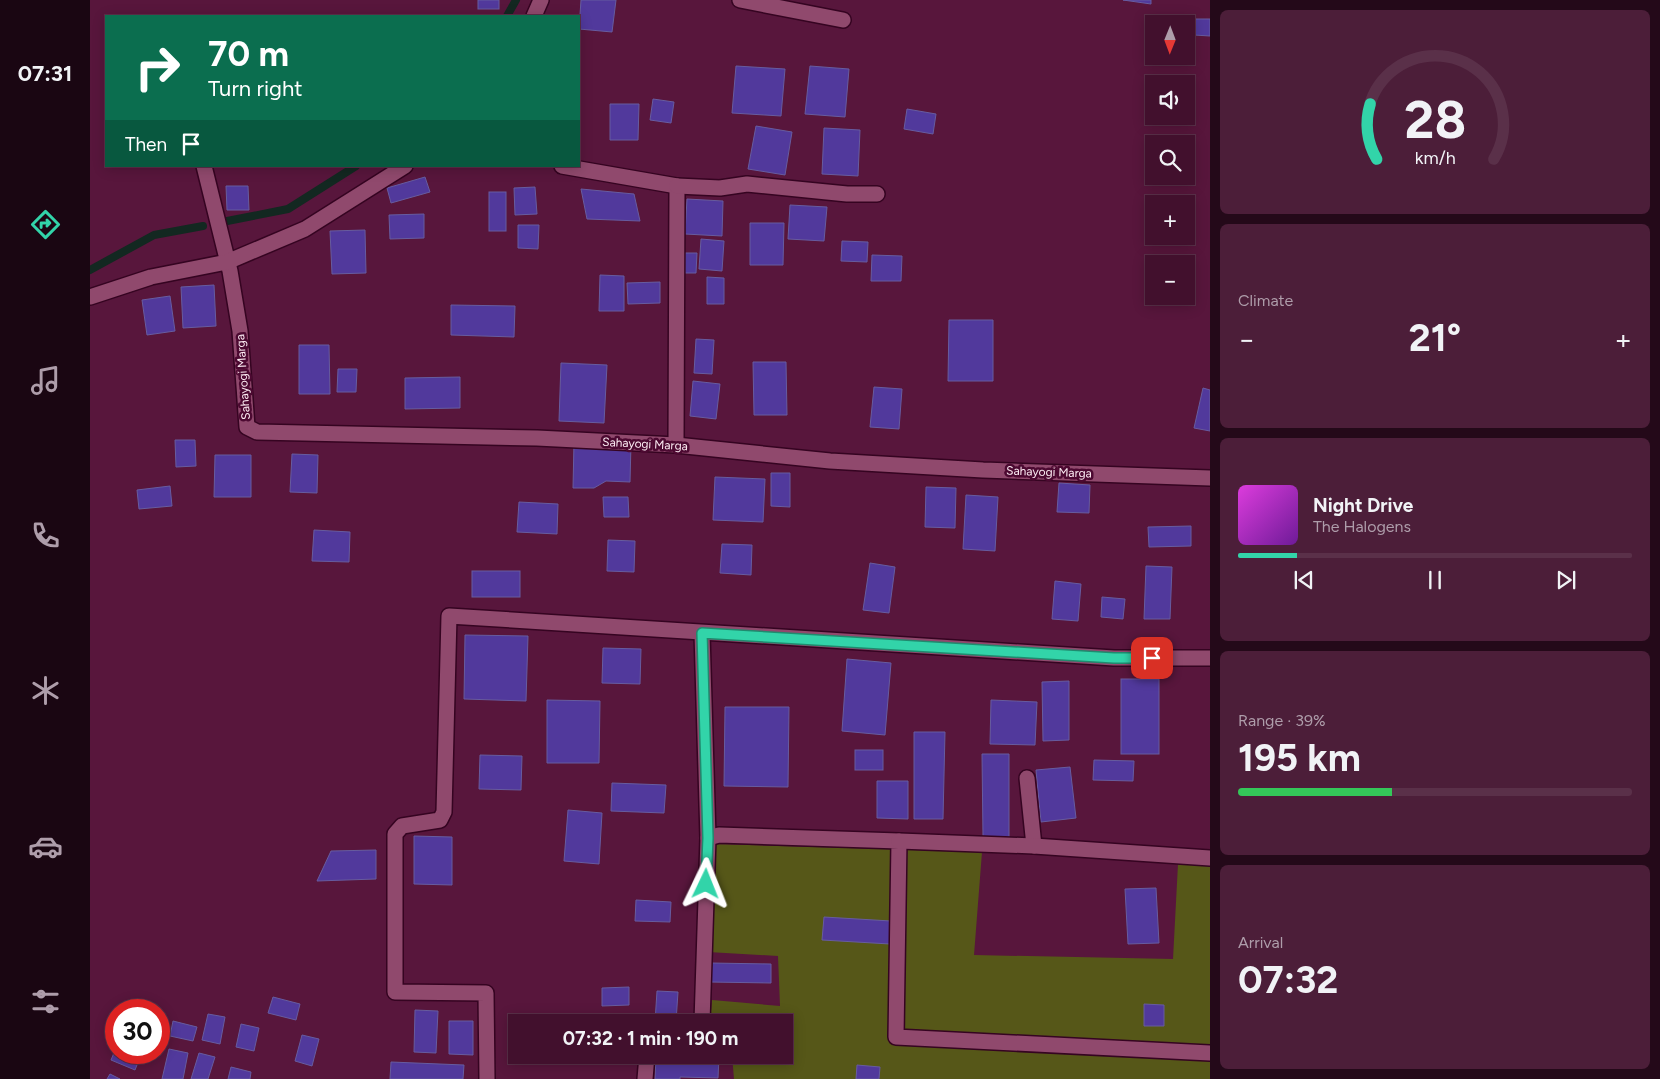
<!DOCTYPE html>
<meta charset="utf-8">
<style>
:root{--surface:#42102d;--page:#4c1e39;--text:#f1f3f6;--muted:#ae9daa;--line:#5a3049;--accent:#32d4a9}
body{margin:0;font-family:Figtree,sans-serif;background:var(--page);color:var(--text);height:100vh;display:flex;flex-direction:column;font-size:19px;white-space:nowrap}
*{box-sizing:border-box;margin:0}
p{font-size:16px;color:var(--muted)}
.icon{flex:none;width:28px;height:28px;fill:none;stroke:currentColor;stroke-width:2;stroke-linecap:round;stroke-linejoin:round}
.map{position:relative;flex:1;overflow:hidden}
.panel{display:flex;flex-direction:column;gap:10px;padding:10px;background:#240919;width:450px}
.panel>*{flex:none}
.top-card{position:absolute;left:15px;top:15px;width:475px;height:152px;border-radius:0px;box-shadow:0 2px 12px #0003,0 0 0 1px var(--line);background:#0b6e4f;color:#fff;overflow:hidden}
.needle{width:32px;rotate:181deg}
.buttons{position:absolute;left:1055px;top:15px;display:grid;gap:10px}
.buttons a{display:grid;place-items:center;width:50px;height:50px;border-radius:0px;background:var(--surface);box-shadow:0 2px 12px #0003,0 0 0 1px var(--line);font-size:25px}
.speed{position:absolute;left:15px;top:999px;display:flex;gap:10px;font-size:25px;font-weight:700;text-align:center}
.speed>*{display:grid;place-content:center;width:65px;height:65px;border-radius:50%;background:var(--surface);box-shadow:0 2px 12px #0003,0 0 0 1px var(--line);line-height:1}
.speed .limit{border:8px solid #d22;background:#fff;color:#111}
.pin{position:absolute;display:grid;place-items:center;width:42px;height:42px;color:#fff;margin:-21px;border-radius:10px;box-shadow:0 2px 8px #0006}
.me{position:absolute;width:55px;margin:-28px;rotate:2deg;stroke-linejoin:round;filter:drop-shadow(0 0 4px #0008)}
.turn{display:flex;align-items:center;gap:18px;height:105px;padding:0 20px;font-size:22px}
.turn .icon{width:65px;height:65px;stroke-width:2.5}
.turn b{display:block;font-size:35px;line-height:42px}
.then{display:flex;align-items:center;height:48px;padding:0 20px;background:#0003;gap:10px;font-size:19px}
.big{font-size:38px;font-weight:700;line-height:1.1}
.panel .card{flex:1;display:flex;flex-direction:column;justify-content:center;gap:8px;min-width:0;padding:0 18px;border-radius:8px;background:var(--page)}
.panel .dial{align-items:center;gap:0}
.dial svg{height:130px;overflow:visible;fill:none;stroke:var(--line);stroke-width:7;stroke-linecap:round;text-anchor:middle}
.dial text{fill:var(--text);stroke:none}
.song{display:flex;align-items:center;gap:15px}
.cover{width:60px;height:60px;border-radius:8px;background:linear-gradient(135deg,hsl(300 70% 55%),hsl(280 70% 35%))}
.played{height:5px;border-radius:2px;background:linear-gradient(90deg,var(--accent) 15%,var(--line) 15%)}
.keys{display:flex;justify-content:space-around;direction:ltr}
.heat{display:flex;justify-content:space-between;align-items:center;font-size:28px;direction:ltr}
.charge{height:8px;border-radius:4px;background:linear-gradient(90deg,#34c759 39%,var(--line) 0)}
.trip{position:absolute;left:418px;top:1014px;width:285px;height:50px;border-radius:0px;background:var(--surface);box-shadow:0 2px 12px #0003,0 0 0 1px var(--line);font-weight:700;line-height:50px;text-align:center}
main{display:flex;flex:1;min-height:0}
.menu{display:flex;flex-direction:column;width:90px;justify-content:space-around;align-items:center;background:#1a0612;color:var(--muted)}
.menu .icon{width:35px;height:35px}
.menu .active{color:var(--accent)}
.menu b{font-size:22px;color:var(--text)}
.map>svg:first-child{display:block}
.green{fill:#565718}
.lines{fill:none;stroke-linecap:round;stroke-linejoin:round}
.stream{stroke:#132821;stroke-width:8}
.building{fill:#51399c;stroke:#675c9f}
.minor-casing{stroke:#350421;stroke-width:18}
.minor{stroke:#90496d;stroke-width:15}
.route-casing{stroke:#208a6e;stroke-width:12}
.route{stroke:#32d4a9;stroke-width:9}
.labels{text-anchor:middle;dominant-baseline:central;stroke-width:5;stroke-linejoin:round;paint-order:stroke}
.street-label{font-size:12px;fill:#fdecf3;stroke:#4c0931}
</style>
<main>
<nav class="menu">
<b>07:31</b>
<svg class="icon active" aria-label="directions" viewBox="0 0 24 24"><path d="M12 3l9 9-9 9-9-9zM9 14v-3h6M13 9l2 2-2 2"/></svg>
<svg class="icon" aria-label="music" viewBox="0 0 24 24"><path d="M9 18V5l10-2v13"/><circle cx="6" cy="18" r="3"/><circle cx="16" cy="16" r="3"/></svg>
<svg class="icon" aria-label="phone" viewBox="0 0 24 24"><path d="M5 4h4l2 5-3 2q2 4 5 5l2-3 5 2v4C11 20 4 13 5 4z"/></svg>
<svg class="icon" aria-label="climate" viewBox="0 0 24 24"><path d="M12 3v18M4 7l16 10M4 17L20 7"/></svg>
<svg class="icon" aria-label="car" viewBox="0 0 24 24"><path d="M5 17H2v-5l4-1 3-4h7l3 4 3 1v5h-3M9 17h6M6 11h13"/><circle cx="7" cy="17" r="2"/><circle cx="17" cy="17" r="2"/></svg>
<svg class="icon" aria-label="filters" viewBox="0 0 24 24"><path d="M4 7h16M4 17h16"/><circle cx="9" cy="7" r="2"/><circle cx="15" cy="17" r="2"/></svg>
</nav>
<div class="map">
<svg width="1120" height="1079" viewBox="0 0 1120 1079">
<rect width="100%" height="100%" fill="#58163c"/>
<path class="green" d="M 621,844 L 892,852 L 884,955 L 1083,959 L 1088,864 L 1120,865 L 1120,1079 L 644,1079 L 642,1055 L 694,1055 L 694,1022 L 620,1022 L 622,1000 L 690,1006 L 688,956 L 618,952 Z"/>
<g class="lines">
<g class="stream">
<path d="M 417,16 L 426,0"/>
<path d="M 127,223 L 198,209 L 266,166"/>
<path d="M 0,270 L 64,235 L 113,226"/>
</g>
</g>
<g class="building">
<rect x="388" y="0" width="21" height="9"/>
<path d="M 491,0 L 526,0 L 522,32 L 489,29 Z"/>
<path d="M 1033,0 L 1061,0 L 1061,4 Z"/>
<path d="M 1105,19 L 1120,19 L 1120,36 L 1104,35 Z"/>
<path d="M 646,66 L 695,69 L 691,116 L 642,113 Z"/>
<path d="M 720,66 L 759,69 L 755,117 L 715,114 Z"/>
<path d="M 563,99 L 584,102 L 581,123 L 560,120 Z"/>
<path d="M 520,104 L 549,104 L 548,140 L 520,140 Z"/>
<path d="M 817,109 L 846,114 L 843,134 L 814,129 Z"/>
<path d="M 666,126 L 702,132 L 695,175 L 658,169 Z"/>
<path d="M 734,128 L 770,130 L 768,176 L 732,174 Z"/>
<path d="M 335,177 L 340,192 L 301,203 L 297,188 Z"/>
<path d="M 136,186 L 158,186 L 159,210 L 137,210 Z"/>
<path d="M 445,187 L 447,214 L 425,215 L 424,188 Z"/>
<path d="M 491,189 L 544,194 L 550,221 L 497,219 Z"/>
<rect x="399" y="192" width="17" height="39"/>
<path d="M 597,199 L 633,201 L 632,236 L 595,234 Z"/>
<path d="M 700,205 L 737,207 L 734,241 L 698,239 Z"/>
<path d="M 334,214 L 334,238 L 300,239 L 299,215 Z"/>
<path d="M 660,223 L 694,223 L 693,265 L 660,265 Z"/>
<path d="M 428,225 L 449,225 L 448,249 L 428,248 Z"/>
<path d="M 275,230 L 276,273 L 242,274 L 240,231 Z"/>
<path d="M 611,239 L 634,241 L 632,271 L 609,269 Z"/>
<path d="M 752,241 L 778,242 L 777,262 L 751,261 Z"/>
<path d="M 595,253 L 607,253 L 606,273 L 595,273 Z"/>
<path d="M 782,255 L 812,256 L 811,281 L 781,281 Z"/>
<path d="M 510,275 L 534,276 L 534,311 L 509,311 Z"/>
<path d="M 617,277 L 634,278 L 634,304 L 617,304 Z"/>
<path d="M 570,282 L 570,303 L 538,304 L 537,283 Z"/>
<path d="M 124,285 L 126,326 L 93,328 L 91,287 Z"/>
<path d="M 80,296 L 85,331 L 57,335 L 52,300 Z"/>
<path d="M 361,305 L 425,306 L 424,337 L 361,335 Z"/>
<path d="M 859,320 L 903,320 L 903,381 L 858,381 Z"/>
<path d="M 606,339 L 624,340 L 622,374 L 604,373 Z"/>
<path d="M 209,345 L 239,345 L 240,394 L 209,394 Z"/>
<path d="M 663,362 L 696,362 L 697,415 L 664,415 Z"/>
<path d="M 471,363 L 517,365 L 514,423 L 469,421 Z"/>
<path d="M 248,369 L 267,369 L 266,392 L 247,392 Z"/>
<path d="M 370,377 L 370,408 L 315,409 L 315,378 Z"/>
<path d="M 603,381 L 630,384 L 626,419 L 600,416 Z"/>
<path d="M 784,387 L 812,389 L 809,429 L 780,427 Z"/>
<path d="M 1113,388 L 1120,390 L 1120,431 L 1104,428 Z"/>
<path d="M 85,440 L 105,440 L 106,466 L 86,467 Z"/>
<path d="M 484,442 L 541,443 L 540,482 L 516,481 L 504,488 L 483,488 Z"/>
<path d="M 202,454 L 228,455 L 227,493 L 200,492 Z"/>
<path d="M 125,455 L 161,455 L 161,497 L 124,497 Z"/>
<path d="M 681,473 L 700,473 L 700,507 L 681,506 Z"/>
<path d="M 625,477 L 675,479 L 673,522 L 623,520 Z"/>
<path d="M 969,483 L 1000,485 L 999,513 L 967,512 Z"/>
<path d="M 80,486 L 82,506 L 49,509 L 47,490 Z"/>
<path d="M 836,487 L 866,488 L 865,528 L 835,527 Z"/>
<path d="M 876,495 L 908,497 L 905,551 L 873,549 Z"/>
<path d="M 513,497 L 538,497 L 539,517 L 514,517 Z"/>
<path d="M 429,502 L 468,504 L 467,534 L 427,532 Z"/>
<path d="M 1101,526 L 1101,546 L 1059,547 L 1058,527 Z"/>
<path d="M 224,530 L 260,532 L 259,562 L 222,561 Z"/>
<path d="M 518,540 L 545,541 L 544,572 L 517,571 Z"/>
<path d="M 632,544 L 662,545 L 661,575 L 630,573 Z"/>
<path d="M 780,563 L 805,567 L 799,613 L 773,610 Z"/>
<path d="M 1056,566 L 1082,567 L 1080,619 L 1054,619 Z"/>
<rect x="382" y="571" width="48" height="26"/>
<path d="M 965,581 L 991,584 L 988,621 L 962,619 Z"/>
<path d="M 1012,597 L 1035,599 L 1033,619 L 1011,617 Z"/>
<path d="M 375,635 L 438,636 L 436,701 L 374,699 Z"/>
<path d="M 513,648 L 551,649 L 550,684 L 512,683 Z"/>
<path d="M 757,659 L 801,663 L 795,735 L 752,731 Z"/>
<rect x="1031" y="679" width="38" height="75"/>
<path d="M 979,681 L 979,740 L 953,741 L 952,682 Z"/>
<path d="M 457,700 L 510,701 L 509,763 L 457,763 Z"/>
<path d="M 901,700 L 947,702 L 945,745 L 900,744 Z"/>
<path d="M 635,707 L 699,707 L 698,787 L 634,786 Z"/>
<path d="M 824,732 L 855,732 L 853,819 L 824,819 Z"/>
<rect x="765" y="750" width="28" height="20"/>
<path d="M 892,754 L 919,754 L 919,837 L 893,837 Z"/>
<path d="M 390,755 L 432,756 L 431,790 L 389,789 Z"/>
<path d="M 1004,760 L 1044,761 L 1043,781 L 1003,780 Z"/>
<path d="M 980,767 L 986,818 L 951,822 L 946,770 Z"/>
<path d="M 787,781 L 818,781 L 818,819 L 787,818 Z"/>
<path d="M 522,783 L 576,785 L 574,813 L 521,811 Z"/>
<path d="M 478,810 L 512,813 L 509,864 L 474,861 Z"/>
<path d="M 324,836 L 362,837 L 362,885 L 324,884 Z"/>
<path d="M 286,850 L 286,879 L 227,881 L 241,851 Z"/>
<path d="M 1066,888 L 1069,943 L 1038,944 L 1035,889 Z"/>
<path d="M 546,900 L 581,902 L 580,922 L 545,921 Z"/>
<path d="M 734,917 L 801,921 L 800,944 L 732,940 Z"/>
<path d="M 620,963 L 681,964 L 681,983 L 619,982 Z"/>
<path d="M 539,987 L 539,1005 L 512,1006 L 512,988 Z"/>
<path d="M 567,991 L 588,992 L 586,1022 L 565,1022 Z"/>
<path d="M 183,997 L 210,1004 L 206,1020 L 178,1013 Z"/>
<path d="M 1054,1004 L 1074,1005 L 1074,1026 L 1054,1026 Z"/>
<path d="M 325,1010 L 348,1011 L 346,1053 L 324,1052 Z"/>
<path d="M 118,1014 L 135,1017 L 130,1044 L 112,1040 Z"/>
<path d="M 83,1021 L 107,1027 L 103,1041 L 80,1036 Z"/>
<path d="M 359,1021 L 383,1021 L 383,1055 L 359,1054 Z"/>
<path d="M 151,1024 L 169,1028 L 164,1051 L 146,1047 Z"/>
<path d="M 212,1035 L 229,1039 L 222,1066 L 205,1061 Z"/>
<path d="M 26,1048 L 26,1052 L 52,1052 L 45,1070 L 21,1060 Z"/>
<path d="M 79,1049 L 98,1053 L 93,1079 L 72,1079 Z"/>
<path d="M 109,1053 L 125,1057 L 118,1079 L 101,1079 Z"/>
<path d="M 566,1056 L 629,1057 L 628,1078 L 590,1077 L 590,1079 L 565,1079 Z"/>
<path d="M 301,1062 L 374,1065 L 373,1079 L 300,1079 Z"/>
<path d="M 767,1065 L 790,1067 L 789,1079 L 766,1079 Z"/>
<path d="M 141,1067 L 161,1072 L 160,1079 L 138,1079 Z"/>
<path d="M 20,1074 L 30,1079 L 17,1079 Z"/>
</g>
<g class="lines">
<defs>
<g id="minor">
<path d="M 650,0 L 753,20"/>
<path d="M 444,16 L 451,0"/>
<path d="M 114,166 L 140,271 L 150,331 L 157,427 L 167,432 L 447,438 L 586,445 L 740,461 L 893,470 L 1120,478"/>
<path d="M 472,166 L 587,186 L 586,445"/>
<path d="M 587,186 L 630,188 L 657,184 L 757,194 L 787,194"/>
<path d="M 0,297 L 61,277 L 137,262 L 215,229 L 315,166"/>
<path d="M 612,633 L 618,838 L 612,1022"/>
<path d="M 937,778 L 944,846"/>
<path d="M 618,838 L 629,835 L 809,841 L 806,1037 L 1120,1053"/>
<path d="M 809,841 L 944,846 L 1120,858"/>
<path d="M 397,1079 L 396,993 L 305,992 L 305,834 L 312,826 L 350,820 L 354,812 L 359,616 L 1024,658 L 1120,658"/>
<path d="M 555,1079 L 557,1055"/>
</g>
</defs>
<use href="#minor" class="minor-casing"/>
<use href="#minor" class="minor"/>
</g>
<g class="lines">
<defs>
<path id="route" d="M 616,884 L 618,838 L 612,633 L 1024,658 L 1062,658"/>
</defs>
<use href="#route" class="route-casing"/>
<use href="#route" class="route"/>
</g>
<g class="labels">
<g class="street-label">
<text transform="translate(153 377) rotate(-94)">Sahayogi Marga</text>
<text transform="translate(555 444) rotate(3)">Sahayogi Marga</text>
<text transform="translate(959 472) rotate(2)">Sahayogi Marga</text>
</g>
</g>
</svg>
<div class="buttons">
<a><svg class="needle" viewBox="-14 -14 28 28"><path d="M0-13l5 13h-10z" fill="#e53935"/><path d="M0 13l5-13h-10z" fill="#ae9daa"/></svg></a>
<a><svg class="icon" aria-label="sound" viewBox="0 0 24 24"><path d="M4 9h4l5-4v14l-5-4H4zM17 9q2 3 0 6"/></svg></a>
<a><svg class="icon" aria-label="search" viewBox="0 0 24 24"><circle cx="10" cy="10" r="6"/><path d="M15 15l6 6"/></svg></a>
<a>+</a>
<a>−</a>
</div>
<div class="speed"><div class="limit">30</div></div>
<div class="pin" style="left:1062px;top:658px;background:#d93025"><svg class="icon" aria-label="arrive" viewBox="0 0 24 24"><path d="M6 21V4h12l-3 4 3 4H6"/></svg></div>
<svg class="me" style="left:616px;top:884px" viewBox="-20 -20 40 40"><path d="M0-17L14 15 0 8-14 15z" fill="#32d4a9" stroke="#fff" stroke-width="4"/></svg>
<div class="trip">07:32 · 1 min · 190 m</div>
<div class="top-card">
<div class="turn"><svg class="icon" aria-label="right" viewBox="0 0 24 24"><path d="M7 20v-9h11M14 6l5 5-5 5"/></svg><div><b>70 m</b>Turn right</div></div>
<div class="then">Then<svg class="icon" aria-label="arrive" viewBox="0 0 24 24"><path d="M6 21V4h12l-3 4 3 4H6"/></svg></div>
</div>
</div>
<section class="panel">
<div class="card dial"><svg viewBox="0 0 100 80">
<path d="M14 69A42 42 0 1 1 86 69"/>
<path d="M14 69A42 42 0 0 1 10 35" stroke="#32d4a9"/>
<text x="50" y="56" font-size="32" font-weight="700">28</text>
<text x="50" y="72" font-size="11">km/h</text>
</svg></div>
<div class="card"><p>Climate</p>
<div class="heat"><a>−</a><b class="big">21°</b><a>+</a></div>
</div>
<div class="card">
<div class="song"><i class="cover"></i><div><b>Night Drive</b><p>The Halogens</p></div></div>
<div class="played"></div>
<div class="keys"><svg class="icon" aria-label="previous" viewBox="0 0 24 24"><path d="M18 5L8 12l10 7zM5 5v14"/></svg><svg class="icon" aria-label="pause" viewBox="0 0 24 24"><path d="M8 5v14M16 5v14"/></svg><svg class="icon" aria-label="next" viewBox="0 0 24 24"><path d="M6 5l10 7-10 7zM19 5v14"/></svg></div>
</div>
<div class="card"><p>Range · 39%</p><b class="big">195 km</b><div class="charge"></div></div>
<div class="card"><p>Arrival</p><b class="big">07:32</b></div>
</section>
</main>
